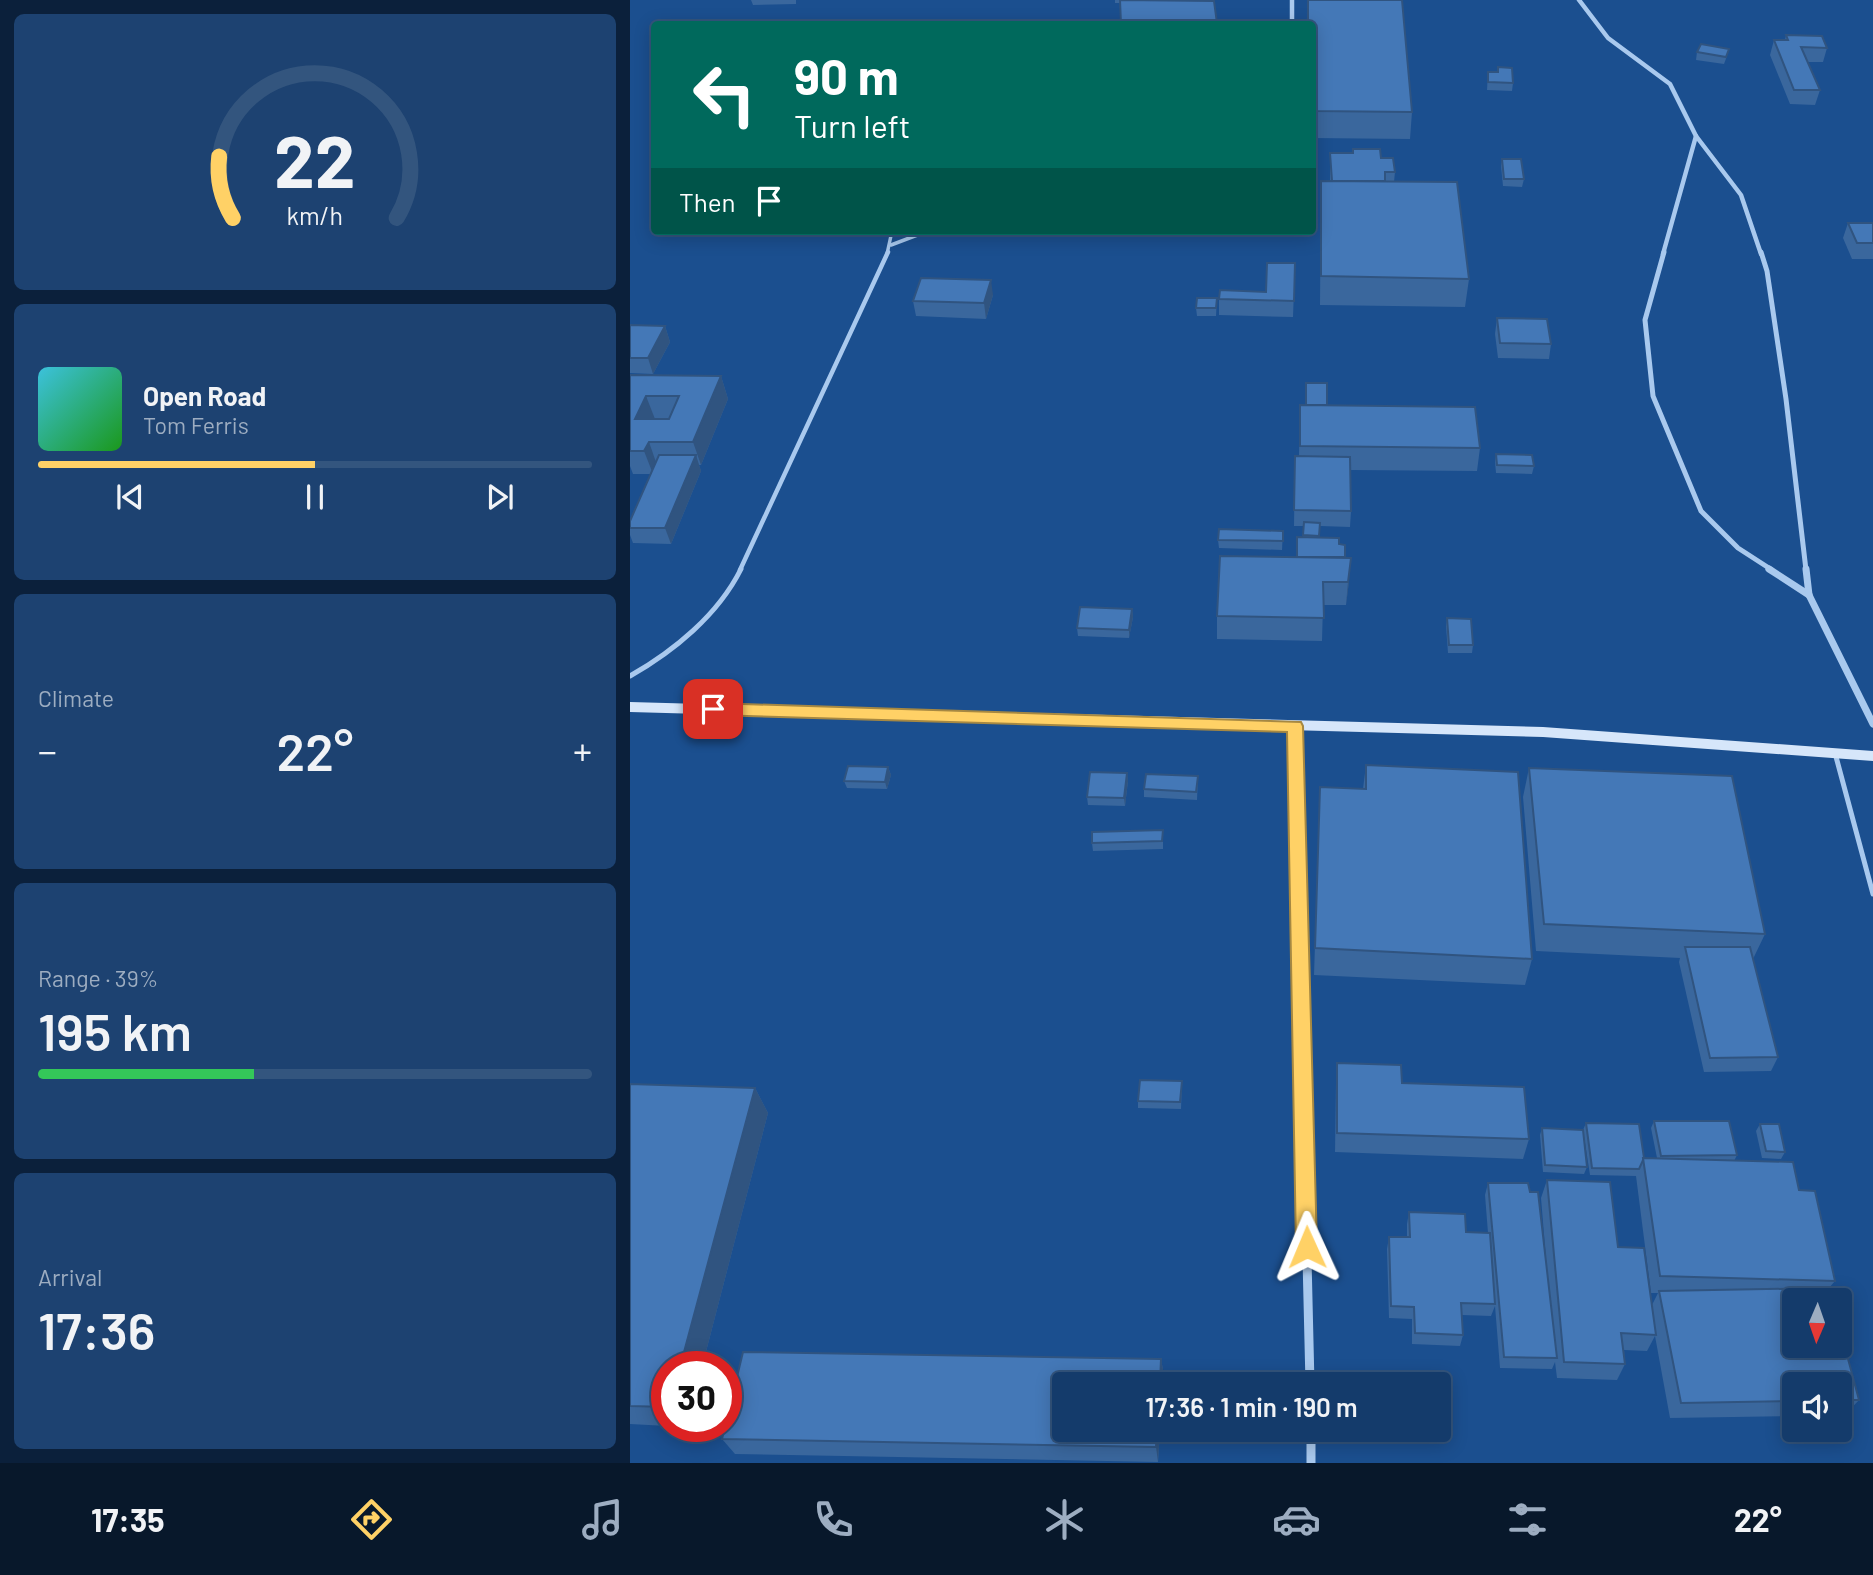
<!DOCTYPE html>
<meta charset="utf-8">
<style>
:root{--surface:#143b6b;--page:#1d4271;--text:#f1f3f6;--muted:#9dadc1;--line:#33557e;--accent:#ffd166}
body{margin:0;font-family:Barlow,sans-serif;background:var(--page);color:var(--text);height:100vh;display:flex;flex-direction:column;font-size:26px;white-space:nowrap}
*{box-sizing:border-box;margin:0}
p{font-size:23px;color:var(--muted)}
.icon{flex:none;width:38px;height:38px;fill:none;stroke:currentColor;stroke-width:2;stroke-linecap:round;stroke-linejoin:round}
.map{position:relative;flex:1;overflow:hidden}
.drawer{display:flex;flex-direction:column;gap:14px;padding:14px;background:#0b203b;width:630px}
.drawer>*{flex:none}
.top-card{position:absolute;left:21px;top:21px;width:665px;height:214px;border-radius:7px;box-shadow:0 4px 18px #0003,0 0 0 2px var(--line);background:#00695c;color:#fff;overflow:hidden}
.needle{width:46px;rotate:182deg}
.buttons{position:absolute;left:1152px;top:1288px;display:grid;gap:14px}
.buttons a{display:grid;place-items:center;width:70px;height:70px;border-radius:7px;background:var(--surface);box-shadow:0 4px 18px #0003,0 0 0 2px var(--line);font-size:35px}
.speed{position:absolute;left:21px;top:1351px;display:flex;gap:14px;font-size:35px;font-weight:700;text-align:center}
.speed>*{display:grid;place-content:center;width:91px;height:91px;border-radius:50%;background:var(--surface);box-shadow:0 4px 18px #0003,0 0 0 2px var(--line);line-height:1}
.speed .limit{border:10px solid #d22;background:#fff;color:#111}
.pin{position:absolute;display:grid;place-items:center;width:60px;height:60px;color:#fff;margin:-30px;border-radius:14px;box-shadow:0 4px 10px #0006}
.me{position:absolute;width:77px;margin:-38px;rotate:359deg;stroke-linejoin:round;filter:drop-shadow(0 0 5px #0008)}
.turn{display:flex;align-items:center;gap:24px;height:147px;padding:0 28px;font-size:32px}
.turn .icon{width:91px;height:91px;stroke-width:2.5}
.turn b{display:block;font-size:49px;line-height:60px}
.then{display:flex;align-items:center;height:66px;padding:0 28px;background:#0003;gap:14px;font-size:26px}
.big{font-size:52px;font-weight:600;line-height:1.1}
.drawer .card{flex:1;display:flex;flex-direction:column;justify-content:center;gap:10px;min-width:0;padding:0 24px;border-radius:10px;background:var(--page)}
.drawer .dial{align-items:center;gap:0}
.dial svg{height:182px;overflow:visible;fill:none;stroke:var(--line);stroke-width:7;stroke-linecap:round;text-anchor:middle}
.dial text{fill:var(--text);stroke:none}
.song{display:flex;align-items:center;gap:21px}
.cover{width:84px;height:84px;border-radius:10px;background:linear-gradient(135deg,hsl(190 70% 55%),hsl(120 70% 35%))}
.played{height:7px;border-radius:4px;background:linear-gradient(90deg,var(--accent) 50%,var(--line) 50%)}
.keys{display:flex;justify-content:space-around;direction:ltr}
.heat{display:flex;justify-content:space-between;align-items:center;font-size:38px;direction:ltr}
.charge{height:10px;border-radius:5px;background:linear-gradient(90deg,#34c759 39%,var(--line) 0)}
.trip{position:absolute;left:422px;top:1372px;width:399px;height:70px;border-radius:7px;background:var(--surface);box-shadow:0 4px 18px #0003,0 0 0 2px var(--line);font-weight:600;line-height:70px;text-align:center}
.tab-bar{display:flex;height:112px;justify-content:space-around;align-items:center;background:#08182b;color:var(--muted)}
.tab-bar .icon{width:49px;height:49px}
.tab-bar .active{color:var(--accent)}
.tab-bar b{font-size:32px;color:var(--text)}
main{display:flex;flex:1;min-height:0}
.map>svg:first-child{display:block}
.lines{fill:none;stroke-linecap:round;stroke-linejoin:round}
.lane-far2{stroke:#a9c9ee;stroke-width:3.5}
.lane-far1{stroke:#a9c9ee;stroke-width:4.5}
.lane{stroke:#a9c9ee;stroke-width:5}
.street-far3{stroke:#a9c9ee;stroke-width:4.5}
.street-far2{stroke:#a9c9ee;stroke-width:5}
.street-far1{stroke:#a9c9ee;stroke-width:7}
.street{stroke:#a9c9ee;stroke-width:9}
.secondary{fill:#d6e6fa;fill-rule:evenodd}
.wall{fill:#3a679d}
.shaded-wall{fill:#305480}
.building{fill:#4478b7;stroke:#305480;stroke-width:2;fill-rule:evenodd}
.route{fill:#ffd166;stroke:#a68842;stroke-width:2}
</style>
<main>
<section class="drawer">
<div class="card dial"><svg viewBox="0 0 100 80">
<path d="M14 69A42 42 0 1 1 86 69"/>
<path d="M14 69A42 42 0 0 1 8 42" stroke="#ffd166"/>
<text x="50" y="56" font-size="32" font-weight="700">22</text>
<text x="50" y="72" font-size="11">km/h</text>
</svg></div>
<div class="card">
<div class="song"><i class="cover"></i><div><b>Open Road</b><p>Tom Ferris</p></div></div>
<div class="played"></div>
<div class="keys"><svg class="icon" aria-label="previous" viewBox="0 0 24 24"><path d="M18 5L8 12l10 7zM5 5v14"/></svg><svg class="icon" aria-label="pause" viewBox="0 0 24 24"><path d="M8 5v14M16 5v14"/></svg><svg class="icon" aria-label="next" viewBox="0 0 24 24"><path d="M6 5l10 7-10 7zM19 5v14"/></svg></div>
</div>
<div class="card"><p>Climate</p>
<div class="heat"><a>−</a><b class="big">22°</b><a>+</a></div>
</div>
<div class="card"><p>Range · 39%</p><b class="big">195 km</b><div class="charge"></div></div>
<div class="card"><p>Arrival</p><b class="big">17:36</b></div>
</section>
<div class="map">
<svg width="1243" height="1463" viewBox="0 0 1243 1463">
<rect width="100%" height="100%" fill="#1b4f8f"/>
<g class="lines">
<g class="lane-far2">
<path d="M 261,245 L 298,231"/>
<path d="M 257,254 L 262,231"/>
</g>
<path class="lane-far1" d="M 110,570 L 258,252"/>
<g class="lane">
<path d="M 0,676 C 44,651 88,615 111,569"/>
<path d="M 1205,753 L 1243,894"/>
</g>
<g class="street-far3">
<path d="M 662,0 L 662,24"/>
<path d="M 949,0 L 978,38 L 1040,84 L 1066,136 L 1111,195 L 1131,254"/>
<path d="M 1033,254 L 1066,136"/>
</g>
<g class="street-far2">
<path d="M 1034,252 L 1015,320 L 1023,396 L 1071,511 L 1108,548 L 1142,570"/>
<path d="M 1131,252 L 1137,271 L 1156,399 L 1176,570"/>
</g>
<g class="street-far1">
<path d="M 1139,569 L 1179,595"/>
<path d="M 1176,569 L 1179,595 L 1243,724"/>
<path d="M 665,726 L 670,967"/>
</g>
<g class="street">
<path d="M 670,965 L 680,1384"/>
<path d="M 681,1430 L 681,1463"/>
</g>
<path class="secondary" d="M 0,702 L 913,727 L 1243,751 L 1243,761 L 913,737 L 0,712 Z"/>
</g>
<g class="wall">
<path d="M 121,0 L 166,0 L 166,4 L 123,5 Z"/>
<path d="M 485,0 L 584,1 L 587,24 L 491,24 L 491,3 L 485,3 Z"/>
<path d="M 677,0 L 772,0 L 782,112 L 780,139 L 682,138 L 682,24 L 677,24 Z"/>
<path d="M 1156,35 L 1197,48 L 1193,62 L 1177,62 L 1190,90 L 1185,105 L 1160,104 L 1140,55 L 1144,40 L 1155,40 Z"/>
<path d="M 1067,52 L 1097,56 L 1094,64 L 1066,60 Z"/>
<path d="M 858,72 L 883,83 L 882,91 L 857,90 Z"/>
<path d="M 723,149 L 751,158 L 765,172 L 764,182 L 839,279 L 835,307 L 690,305 L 691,181 L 700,181 L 700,153 L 723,153 Z"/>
<path d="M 872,159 L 894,179 L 892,187 L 873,186 L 871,166 Z"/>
<path d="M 1218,223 L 1243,223 L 1243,259 L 1222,259 L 1213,238 Z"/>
<path d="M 665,263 L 663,317 L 589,315 L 589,299 L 636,292 Z"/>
<path d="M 363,295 L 356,319 L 286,316 L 283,301 Z"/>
<path d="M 587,298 L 586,316 L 567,316 L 566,308 Z"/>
<path d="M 867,318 L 921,344 L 919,359 L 868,358 L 865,334 Z"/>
<path d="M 0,325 L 35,326 L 40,342 L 23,374 L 0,373 Z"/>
<path d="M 0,375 L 91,376 L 98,399 L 71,465 L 69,465 L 71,471 L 41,544 L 3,543 L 0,535 L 0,521 L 21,474 L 3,474 L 0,466 Z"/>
<path d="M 670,405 L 697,405 L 850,448 L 847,471 L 720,470 L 721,511 L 720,527 L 690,526 L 689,537 L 709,544 L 715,557 L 719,581 L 716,605 L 693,605 L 692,641 L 587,639 L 587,616 L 667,557 L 673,537 L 673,526 L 664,526 L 665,456 L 669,456 Z"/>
<path d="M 866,454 L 904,466 L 902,474 L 866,473 L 865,462 Z"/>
<path d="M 653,531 L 652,550 L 589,548 L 588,540 Z"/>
<path d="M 502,609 L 503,617 L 499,638 L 448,636 L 447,628 Z"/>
<path d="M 817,618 L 843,645 L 842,653 L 818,653 L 816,626 Z"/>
<path d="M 736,765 L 902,959 L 895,985 L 684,975 L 690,787 L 733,789 Z"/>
<path d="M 258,767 L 261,775 L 257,789 L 217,788 L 214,781 Z"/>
<path d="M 899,768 L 1135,934 L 1123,959 L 1148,1057 L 1141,1071 L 1074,1072 L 1049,962 L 1050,958 L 906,951 L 893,797 Z"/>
<path d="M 497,773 L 498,781 L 495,806 L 458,805 L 457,797 Z"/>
<path d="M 568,776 L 567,800 L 514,797 L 514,789 Z"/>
<path d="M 533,838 L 533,849 L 463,851 L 462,843 Z"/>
<path d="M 707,1063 L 772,1083 L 899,1139 L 893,1159 L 705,1152 L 706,1083 Z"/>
<path d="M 552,1081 L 551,1109 L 508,1108 L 508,1101 Z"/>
<path d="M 0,1084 L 125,1088 L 138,1113 L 72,1367 L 37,1367 L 37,1426 L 0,1424 Z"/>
<path d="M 1024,1121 L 1107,1155 L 1104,1161 L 1169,1190 L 1205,1281 L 1199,1288 L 1229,1400 L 1215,1415 L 1209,1415 L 1209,1384 L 1164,1384 L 1164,1416 L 1040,1418 L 1025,1336 L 1017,1351 L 994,1350 L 995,1364 L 987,1380 L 927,1378 L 925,1362 L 922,1369 L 870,1368 L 865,1306 L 861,1316 L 832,1315 L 833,1335 L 830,1346 L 782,1344 L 782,1319 L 759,1318 L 757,1249 L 759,1237 L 777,1237 L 777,1224 L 779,1212 L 836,1232 L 858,1233 L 855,1195 L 858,1183 L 917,1271 L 911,1198 L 917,1180 L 988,1247 L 1022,1305 L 1028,1293 L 1021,1293 L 1006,1176 L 960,1175 L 953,1130 L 957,1167 L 954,1174 L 913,1172 L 910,1135 L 912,1128 L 953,1130 L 956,1123 L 1014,1158 L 1027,1158 L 1021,1128 Z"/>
<path d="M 1130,1124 L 1155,1152 L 1151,1159 L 1132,1158 L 1126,1131 Z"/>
<path d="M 531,1359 L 534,1375 L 434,1430 L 530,1430 L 528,1462 L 105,1454 L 92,1439 Z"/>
</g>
<g class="shaded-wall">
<path d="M 361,280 L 363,295 L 356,319 L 354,303 Z"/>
<path d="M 35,326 L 40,342 L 23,374 L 18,358 Z"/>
<path d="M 91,376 L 98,399 L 71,465 L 63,442 Z"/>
<path d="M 16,396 L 25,419 L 5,419 Z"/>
<path d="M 19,442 L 27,465 L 23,474 L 14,451 Z"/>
<path d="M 66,455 L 71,471 L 41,544 L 35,528 Z"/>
<path d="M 721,558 L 719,581 L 716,605 L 718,582 Z"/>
<path d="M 502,609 L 503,617 L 499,638 L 499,630 Z"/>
<path d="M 258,767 L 261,775 L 257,789 L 255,782 Z"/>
<path d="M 497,773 L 498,781 L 495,806 L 494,798 Z"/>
<path d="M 125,1088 L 138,1113 L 72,1367 L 50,1367 Z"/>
<path d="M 531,1359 L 534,1375 L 533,1384 L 530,1384 Z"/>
<path d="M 527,1430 L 530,1430 L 528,1462 L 526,1447 Z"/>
</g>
<g class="building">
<path d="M 490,0 L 584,1 L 587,23 L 575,23 L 575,24 L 491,24 Z"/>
<path d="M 678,0 L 772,0 L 782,112 L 682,111 L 682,24 L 678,24 Z"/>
<path d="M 1156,35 L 1192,36 L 1197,48 L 1171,47 L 1190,90 L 1164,90 L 1144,40 L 1158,40 Z"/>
<path d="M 1071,44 L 1099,49 L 1096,57 L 1067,52 Z"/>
<path d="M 868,67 L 882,68 L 883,83 L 858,82 L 858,72 L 868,72 Z"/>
<path d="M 723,149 L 750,149 L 751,158 L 763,158 L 765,172 L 755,172 L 755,181 L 702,181 L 700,153 L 723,153 Z"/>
<path d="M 872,159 L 891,159 L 894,179 L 874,179 Z"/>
<path d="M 691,181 L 827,182 L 839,279 L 691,276 Z"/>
<path d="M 1218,223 L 1243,223 L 1243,243 L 1227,243 Z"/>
<path d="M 637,263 L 665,263 L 664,301 L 589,299 L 590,290 L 636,292 Z"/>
<path d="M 291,278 L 361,280 L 354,303 L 283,301 Z"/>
<path d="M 567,298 L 587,298 L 586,308 L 566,308 Z"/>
<path d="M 867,318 L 917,319 L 921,344 L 870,343 Z"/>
<path d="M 0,325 L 35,326 L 18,358 L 0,358 Z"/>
<path d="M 0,375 L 91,376 L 63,442 L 19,442 L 14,451 L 0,451 ZM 16,396 L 49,396 L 39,419 L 5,419 Z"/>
<rect x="676" y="383" width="21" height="22"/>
<path d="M 670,405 L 845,407 L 850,448 L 670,446 Z"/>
<path d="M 866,454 L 902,455 L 904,466 L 867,465 Z"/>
<path d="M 29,455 L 66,455 L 35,528 L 0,528 L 0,521 Z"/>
<path d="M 665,456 L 720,457 L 721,511 L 664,510 Z"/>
<path d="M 674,522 L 690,523 L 689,536 L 673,535 Z"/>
<path d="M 589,529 L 653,531 L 653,541 L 588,540 Z"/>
<path d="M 667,537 L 709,538 L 709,544 L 715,545 L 715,557 L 667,557 Z"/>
<path d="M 590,556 L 721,558 L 718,582 L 693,582 L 694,618 L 587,616 Z"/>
<path d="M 450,607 L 502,609 L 499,630 L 447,628 Z"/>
<path d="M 817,618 L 841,619 L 843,645 L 819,645 Z"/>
<path d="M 736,765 L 888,772 L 902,959 L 685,948 L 690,787 L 736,789 Z"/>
<path d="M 218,766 L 258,767 L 255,782 L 214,781 Z"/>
<path d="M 899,768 L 1102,776 L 1135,934 L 914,924 Z"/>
<path d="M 460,772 L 497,773 L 494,798 L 457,797 Z"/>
<path d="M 516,774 L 568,776 L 566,792 L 514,789 Z"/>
<path d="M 533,830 L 532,841 L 462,843 L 462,832 Z"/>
<path d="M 1055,947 L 1120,947 L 1148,1057 L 1080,1058 Z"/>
<path d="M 707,1063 L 771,1065 L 772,1083 L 894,1087 L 899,1139 L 707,1133 Z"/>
<path d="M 510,1080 L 552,1081 L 550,1102 L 508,1101 Z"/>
<path d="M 0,1084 L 125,1088 L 50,1367 L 37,1367 L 37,1407 L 0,1406 Z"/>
<path d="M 1024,1121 L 1099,1121 L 1107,1155 L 1031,1156 Z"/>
<path d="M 956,1123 L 1009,1124 L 1014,1158 L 1009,1169 L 962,1168 Z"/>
<path d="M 1130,1124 L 1149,1124 L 1155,1152 L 1136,1151 Z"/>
<path d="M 912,1128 L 953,1130 L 957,1167 L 915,1165 Z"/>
<path d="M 1013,1158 L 1163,1162 L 1169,1190 L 1185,1191 L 1205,1281 L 1030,1276 Z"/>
<path d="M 917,1180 L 980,1182 L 988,1247 L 1014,1248 L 1026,1335 L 991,1333 L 995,1364 L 934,1362 Z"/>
<path d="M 858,1183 L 898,1183 L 900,1192 L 908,1192 L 927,1358 L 874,1357 Z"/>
<path d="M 779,1212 L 835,1214 L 836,1232 L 860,1233 L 865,1304 L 831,1303 L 833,1335 L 785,1333 L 784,1307 L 761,1306 L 759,1237 L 780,1237 Z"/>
<path d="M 1199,1288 L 1203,1300 L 1164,1300 L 1164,1346 L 1209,1346 L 1209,1325 L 1229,1400 L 1209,1400 L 1209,1384 L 1164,1384 L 1164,1401 L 1051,1403 L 1029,1291 Z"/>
<path d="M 113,1352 L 531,1359 L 530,1384 L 434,1384 L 434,1430 L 527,1430 L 526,1447 L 92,1439 Z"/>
</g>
<path class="route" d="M 83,703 L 671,722 L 673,726 L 687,1247 L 684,1254 L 677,1257 L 669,1254 L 666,1247 L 657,732 L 83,715 L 75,709 Z"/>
</svg>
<div class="buttons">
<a><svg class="needle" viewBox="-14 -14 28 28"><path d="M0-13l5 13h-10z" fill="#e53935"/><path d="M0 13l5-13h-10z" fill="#9dadc1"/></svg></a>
<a><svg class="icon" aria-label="sound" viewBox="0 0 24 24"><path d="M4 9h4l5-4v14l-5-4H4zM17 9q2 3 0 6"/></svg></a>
</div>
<div class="speed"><div class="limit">30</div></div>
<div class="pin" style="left:83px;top:709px;background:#d93025"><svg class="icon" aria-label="arrive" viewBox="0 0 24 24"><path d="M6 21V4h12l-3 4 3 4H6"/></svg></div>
<svg class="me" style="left:677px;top:1247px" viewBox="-20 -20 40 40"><path d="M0-17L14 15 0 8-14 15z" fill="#ffd166" stroke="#fff" stroke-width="4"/></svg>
<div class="trip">17:36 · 1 min · 190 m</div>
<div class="top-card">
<div class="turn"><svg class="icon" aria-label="left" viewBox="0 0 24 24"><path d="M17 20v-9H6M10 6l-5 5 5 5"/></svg><div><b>90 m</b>Turn left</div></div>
<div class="then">Then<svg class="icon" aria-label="arrive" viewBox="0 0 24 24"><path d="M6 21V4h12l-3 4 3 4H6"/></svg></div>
</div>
</div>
</main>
<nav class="tab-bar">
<b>17:35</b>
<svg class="icon active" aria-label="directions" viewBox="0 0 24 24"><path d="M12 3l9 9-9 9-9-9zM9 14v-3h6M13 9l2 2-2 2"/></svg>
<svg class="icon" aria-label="music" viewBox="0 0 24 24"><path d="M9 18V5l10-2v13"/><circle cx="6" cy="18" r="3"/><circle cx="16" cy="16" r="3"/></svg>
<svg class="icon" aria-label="phone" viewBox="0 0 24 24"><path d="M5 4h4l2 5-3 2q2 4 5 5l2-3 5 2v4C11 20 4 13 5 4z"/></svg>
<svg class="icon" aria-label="climate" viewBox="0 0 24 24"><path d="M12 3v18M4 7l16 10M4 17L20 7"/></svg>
<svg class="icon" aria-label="car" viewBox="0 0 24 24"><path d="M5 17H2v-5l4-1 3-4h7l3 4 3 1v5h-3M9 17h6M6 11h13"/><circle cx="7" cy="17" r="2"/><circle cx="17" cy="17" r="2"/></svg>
<svg class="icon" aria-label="filters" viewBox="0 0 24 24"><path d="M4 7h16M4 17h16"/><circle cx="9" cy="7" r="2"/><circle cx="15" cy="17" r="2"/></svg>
<b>22°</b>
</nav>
